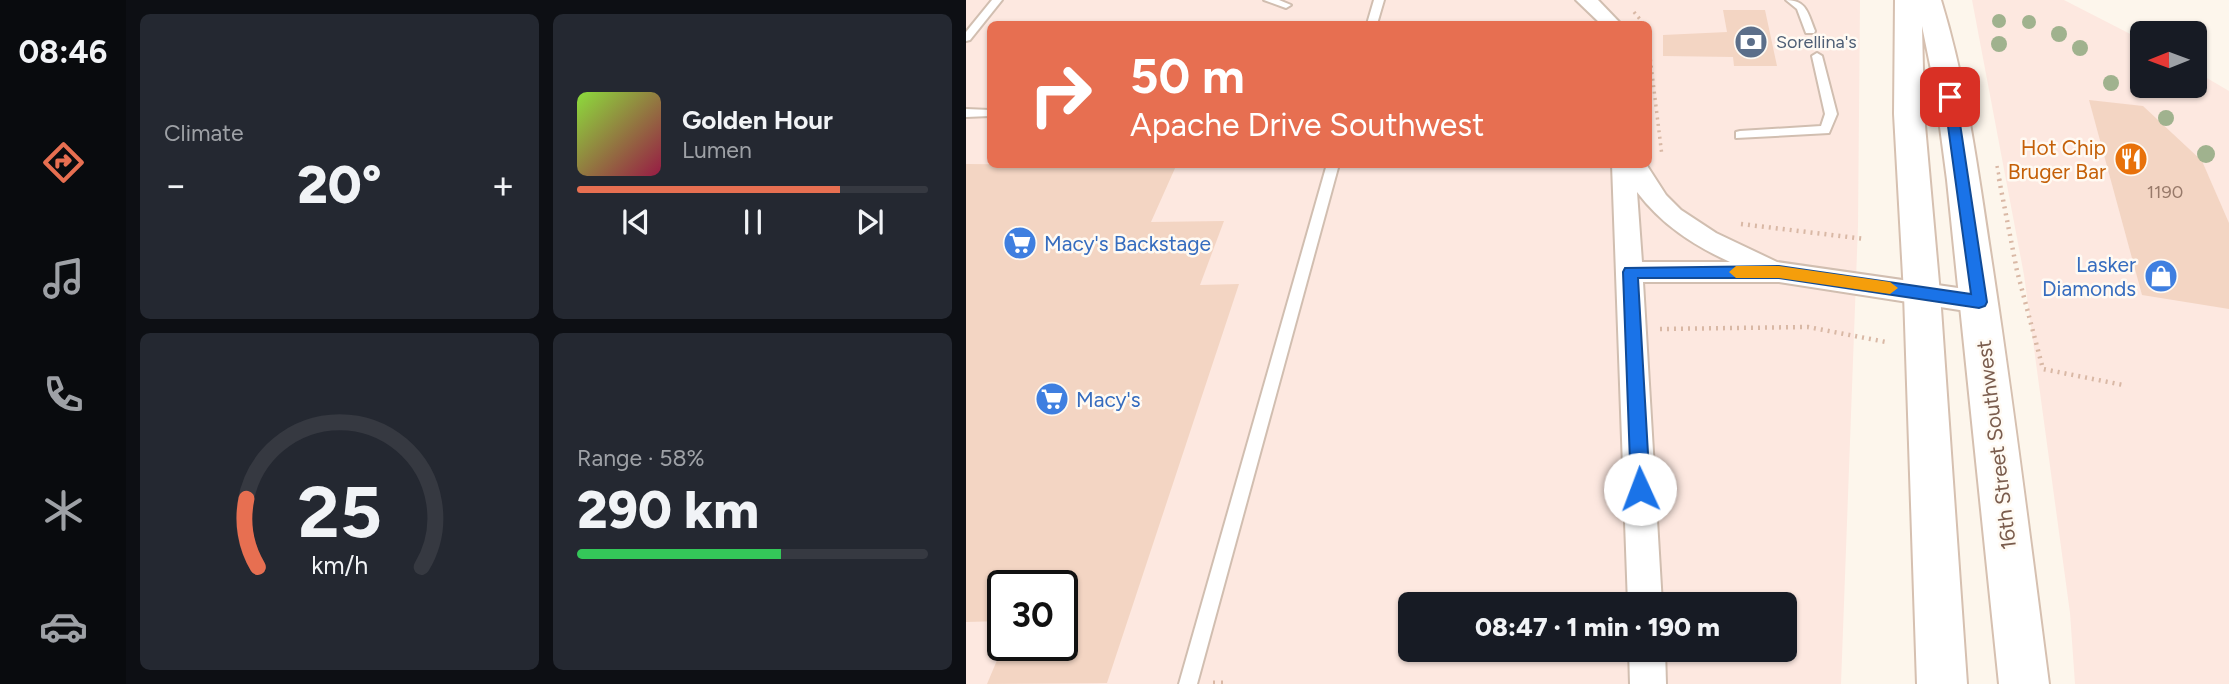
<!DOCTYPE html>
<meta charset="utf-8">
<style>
:root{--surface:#171b24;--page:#242831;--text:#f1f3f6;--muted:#9ea1a6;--line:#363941;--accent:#e76f51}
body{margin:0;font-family:Figtree,sans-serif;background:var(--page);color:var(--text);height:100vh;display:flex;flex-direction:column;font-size:26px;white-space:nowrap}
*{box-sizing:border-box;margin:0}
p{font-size:23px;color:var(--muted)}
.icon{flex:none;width:38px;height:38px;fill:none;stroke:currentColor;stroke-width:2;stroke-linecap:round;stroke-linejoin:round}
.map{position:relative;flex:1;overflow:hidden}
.sheet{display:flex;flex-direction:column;gap:14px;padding:14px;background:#0d0f14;width:840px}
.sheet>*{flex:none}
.hud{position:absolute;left:21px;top:21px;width:665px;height:147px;border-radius:10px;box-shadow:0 2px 5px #0004;background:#e76f51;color:#fff;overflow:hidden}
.needle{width:46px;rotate:269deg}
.tools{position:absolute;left:1164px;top:21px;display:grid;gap:14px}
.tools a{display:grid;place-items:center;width:77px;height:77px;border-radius:10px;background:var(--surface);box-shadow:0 2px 5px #0004;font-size:35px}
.speed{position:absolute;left:21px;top:570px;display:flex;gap:14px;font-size:35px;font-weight:700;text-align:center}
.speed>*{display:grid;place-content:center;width:91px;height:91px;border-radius:50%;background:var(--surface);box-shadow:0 2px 5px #0004;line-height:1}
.speed .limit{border:4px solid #111;border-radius:10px;background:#fff;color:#111}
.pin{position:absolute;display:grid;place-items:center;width:60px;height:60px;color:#fff;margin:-30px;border-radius:14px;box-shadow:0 4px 10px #0006}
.me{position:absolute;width:77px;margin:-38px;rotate:358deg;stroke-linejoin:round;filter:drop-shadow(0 0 5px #0008)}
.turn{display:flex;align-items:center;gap:24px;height:147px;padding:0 28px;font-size:32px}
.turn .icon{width:91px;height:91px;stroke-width:2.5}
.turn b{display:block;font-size:49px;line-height:60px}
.big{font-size:52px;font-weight:800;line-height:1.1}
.sheet .widget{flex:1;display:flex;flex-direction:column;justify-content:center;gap:10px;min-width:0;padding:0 24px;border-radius:10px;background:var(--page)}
.sheet .dial{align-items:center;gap:0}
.dial svg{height:182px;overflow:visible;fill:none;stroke:var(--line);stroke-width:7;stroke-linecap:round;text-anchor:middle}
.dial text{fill:var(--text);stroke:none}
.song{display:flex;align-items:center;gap:21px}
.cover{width:84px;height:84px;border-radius:10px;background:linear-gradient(135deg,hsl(90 70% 55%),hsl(340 70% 35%))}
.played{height:7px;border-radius:4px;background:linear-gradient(90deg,var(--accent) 75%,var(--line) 75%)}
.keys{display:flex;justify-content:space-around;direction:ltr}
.heat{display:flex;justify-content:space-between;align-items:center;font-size:38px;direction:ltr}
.charge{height:10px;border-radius:5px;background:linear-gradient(90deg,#34c759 58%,var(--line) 0)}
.sheet .tiles{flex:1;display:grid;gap:14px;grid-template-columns:repeat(2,1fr)}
.trip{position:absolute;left:432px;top:592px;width:399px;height:70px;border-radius:10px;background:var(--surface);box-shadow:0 2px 5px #0004;font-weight:800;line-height:70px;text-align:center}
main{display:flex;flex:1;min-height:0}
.menu{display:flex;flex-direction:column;width:126px;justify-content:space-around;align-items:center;background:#090b0e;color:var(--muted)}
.menu .icon{width:49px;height:49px}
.menu .on{color:var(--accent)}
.menu b{font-size:32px;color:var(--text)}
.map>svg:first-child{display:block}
.commercial{fill:#fde8e0;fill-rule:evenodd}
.building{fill:#f3d5c3}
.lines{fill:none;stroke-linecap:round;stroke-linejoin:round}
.lane-casing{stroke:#d1beb0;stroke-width:4}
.street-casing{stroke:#d1beb0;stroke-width:4}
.secondary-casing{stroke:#d6c0b0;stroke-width:4}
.path-far2{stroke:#d9b8a5;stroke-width:3.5;stroke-dasharray:2 4.5;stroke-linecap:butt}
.path-far1{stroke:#d9b8a5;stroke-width:4.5;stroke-dasharray:2 5;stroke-linecap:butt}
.path{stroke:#d9b8a5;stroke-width:5;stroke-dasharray:2 6;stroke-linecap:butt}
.lane{fill:#fff;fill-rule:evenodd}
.street{fill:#fff;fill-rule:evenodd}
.secondary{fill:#fff;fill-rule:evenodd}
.tree{fill:#a0b28e}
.route{fill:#1a73e8;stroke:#114b97;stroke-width:2}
.slow{fill:#f59e0b}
.labels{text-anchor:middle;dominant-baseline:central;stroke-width:5;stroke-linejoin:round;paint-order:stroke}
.far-service-label{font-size:18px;fill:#4e5e75;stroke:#fffaf3;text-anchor:start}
.number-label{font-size:18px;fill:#987a6a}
.food-label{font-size:21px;fill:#c56008;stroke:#fffaf3;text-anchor:end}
.shop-label{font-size:21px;fill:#366cbe;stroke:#fffaf3;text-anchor:start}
.street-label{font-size:21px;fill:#7a5c4d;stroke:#fffaf3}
</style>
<main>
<nav class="menu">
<b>08:46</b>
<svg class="icon on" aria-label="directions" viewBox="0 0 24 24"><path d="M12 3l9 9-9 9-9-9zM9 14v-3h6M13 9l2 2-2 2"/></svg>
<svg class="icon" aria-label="music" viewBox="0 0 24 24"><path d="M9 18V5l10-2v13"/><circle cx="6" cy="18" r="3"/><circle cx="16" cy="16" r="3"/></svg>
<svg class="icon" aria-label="phone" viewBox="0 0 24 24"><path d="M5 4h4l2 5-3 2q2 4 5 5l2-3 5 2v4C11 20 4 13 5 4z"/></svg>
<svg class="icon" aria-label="climate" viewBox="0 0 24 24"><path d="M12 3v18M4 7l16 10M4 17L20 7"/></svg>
<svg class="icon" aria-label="car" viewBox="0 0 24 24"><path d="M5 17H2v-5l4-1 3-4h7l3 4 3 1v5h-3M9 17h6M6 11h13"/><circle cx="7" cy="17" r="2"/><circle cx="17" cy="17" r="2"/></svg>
</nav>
<section class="sheet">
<div class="tiles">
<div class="widget"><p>Climate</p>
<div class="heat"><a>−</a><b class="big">20°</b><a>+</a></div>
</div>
<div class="widget">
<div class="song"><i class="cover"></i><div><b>Golden Hour</b><p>Lumen</p></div></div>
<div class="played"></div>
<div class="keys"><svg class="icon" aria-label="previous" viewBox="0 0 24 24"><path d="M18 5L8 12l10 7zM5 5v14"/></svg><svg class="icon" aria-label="pause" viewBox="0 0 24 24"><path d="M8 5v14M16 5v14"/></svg><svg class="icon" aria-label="next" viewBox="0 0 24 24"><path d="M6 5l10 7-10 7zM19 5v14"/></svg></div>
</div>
<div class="widget dial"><svg viewBox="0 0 100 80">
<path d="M14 69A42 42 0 1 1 86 69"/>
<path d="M14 69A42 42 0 0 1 9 39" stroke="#e76f51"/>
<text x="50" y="56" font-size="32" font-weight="700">25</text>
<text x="50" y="72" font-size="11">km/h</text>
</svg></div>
<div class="widget"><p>Range · 58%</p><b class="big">290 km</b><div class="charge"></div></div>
</div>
</section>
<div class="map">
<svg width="1263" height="684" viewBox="0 0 1263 684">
<rect width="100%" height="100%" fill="#fdf6ec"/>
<g class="commercial">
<path d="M 0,0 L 894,0 L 892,226 L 875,684 L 0,684 ZM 24,24 L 682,24 L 682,164 L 24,164 ZM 37,586 L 96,586 L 96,646 L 37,646 ZM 444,604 L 819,604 L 819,649 L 444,649 Z"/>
<path d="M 1006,0 L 1098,0 L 1176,40 L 1176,86 L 1228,86 L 1229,71 L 1263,91 L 1263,684 L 1109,684 L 1104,613 L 1058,275 Z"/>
</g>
<g class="building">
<path d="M 757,10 L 799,10 L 811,66 L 768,66 L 767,57 L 697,56 L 697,35 L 761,32 Z"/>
<path d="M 1123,100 L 1177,106 L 1236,161 L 1263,223 L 1263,309 L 1176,295 Z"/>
<path d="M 0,164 L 210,166 L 185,222 L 258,221 L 234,285 L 273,284 L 141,683 L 21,684 L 37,646 L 96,646 L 96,586 L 37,586 L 37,621 L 0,622 Z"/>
</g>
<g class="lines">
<defs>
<g id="lane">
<path d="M 26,0 L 36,0 L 4,40 L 0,41 L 0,32 Z"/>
<path d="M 298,0 L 313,0 L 325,5 L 320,8 Z"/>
<path d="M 408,0 L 418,0 L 411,24 L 401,24 Z"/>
<path d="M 820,0 C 841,0 842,14 849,31 L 848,33 L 840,33 L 831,9 Z"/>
<path d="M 851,53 L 856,56 L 871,114 L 863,133 L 770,138 L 770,132 L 774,131 L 855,126 L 859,114 L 846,56 Z"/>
<path d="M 0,109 L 24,110 L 24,116 L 0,117 Z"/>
<path d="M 361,164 L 373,164 L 231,684 L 213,684 Z"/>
</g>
<g id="street">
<path d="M 610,0 L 632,0 L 655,24 L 635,24 Z"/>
<path d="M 646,164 L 680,164 L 700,195 L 715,210 L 750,233 L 811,262 L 1013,291 L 1023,294 L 1026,302 L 1023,310 L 1013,313 L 813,282 L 677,282 L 696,604 L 662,604 ZM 671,192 C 696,225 727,245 764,262 L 676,262 Z"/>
<path d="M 663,649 L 699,649 L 700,684 L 664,684 Z"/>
</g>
<path id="secondary" d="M 929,0 L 975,0 C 1002,88 1013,179 1027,270 C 1048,408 1065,546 1083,684 L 1033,684 L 981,180 L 969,89 L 956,26 L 958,114 L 974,294 L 1001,684 L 951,684 L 938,294 L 928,114 Z"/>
</defs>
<use href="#lane" class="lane-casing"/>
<use href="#street" class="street-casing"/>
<use href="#secondary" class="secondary-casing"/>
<g class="path-far2">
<path d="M 668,12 L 678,24"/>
<path d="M 682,40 L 696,156"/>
<path d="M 1031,166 L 1034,181"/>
</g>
<g class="path-far1">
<path d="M 1033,179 L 1051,271 L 1077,369 L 1157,385"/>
<path d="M 775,224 L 899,239"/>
<path d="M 694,329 L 842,327 L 920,342"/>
</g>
<path class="path" d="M 247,683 L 257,683"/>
<use href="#lane" class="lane"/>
<use href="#street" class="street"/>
<use href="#secondary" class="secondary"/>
</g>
<g class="tree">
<circle cx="1033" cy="21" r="7"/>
<circle cx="1063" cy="22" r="7"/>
<circle cx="1093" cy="34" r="8"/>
<circle cx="1033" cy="44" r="8"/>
<circle cx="1114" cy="48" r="8"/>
<circle cx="1145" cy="83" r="8"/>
<circle cx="1200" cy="118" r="8"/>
<circle cx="1240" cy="154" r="9"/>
</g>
<path class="route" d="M 984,93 L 990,97 L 1021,302 L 1019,306 L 1013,308 L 813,278 L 672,278 L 684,489 L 681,495 L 674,497 L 668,495 L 665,489 L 657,272 L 659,268 L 813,266 L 1005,294 L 978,97 Z"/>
<path class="slow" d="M 770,266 L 813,266 L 924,282 L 932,288 L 924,294 L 813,278 L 770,278 L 763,272 Z"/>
<defs>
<symbol id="bank-disc" viewBox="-11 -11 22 22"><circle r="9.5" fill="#5c6f8a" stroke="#fffaf3"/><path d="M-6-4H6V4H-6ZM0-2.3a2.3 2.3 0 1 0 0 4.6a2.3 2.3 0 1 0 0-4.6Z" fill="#fff"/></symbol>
<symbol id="restaurant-disc" viewBox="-11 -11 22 22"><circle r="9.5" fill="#e8710a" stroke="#fffaf3"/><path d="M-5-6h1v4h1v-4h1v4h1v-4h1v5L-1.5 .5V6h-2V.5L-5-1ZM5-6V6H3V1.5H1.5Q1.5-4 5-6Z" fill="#fff"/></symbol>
<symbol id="supermarket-disc" viewBox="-11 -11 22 22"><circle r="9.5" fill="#3f7fe0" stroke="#fffaf3"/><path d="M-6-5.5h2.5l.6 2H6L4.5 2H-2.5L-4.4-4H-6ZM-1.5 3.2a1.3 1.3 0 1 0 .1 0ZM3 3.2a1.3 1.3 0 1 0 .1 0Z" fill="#fff"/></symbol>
<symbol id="shop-disc" viewBox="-11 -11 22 22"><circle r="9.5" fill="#3f7fe0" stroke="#fffaf3"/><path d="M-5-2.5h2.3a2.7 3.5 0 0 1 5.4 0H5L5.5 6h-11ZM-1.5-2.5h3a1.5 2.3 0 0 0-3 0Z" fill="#fff"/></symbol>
</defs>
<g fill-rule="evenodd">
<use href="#bank-disc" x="766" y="23" width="38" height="38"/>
<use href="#restaurant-disc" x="1146" y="140" width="38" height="38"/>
<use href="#supermarket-disc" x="35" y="224" width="38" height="38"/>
<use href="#shop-disc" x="1176" y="257" width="38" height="38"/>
<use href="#supermarket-disc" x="67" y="380" width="38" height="38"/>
</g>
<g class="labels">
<g class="far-service-label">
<text x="810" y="42">Sorellina's</text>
</g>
<g class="number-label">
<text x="1199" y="192">1190</text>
</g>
<g class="food-label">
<text x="1140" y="147">Hot Chip<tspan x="1140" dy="24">Bruger Bar</tspan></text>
</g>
<g class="shop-label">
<text x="78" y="243">Macy's Backstage</text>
<text x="1170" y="264" text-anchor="end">Lasker<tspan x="1170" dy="24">Diamonds</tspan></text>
<text x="110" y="399">Macy's</text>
</g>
<g class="street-label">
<text transform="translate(1030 445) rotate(-97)">16th Street Southwest</text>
</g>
</g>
</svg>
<div class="tools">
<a><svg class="needle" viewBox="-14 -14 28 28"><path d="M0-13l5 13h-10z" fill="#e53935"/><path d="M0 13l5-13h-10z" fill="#9ea1a6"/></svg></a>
</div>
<div class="speed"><div class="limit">30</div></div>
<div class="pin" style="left:984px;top:97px;background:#d93025"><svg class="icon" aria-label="arrive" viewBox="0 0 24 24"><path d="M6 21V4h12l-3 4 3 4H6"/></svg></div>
<svg class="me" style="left:674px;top:489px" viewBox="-20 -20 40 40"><circle r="19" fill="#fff"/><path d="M0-13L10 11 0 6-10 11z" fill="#1a73e8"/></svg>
<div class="trip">08:47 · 1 min · 190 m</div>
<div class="hud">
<div class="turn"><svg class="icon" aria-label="right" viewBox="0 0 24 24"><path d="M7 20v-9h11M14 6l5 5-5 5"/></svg><div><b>50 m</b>Apache Drive Southwest</div></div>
</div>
</div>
</main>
